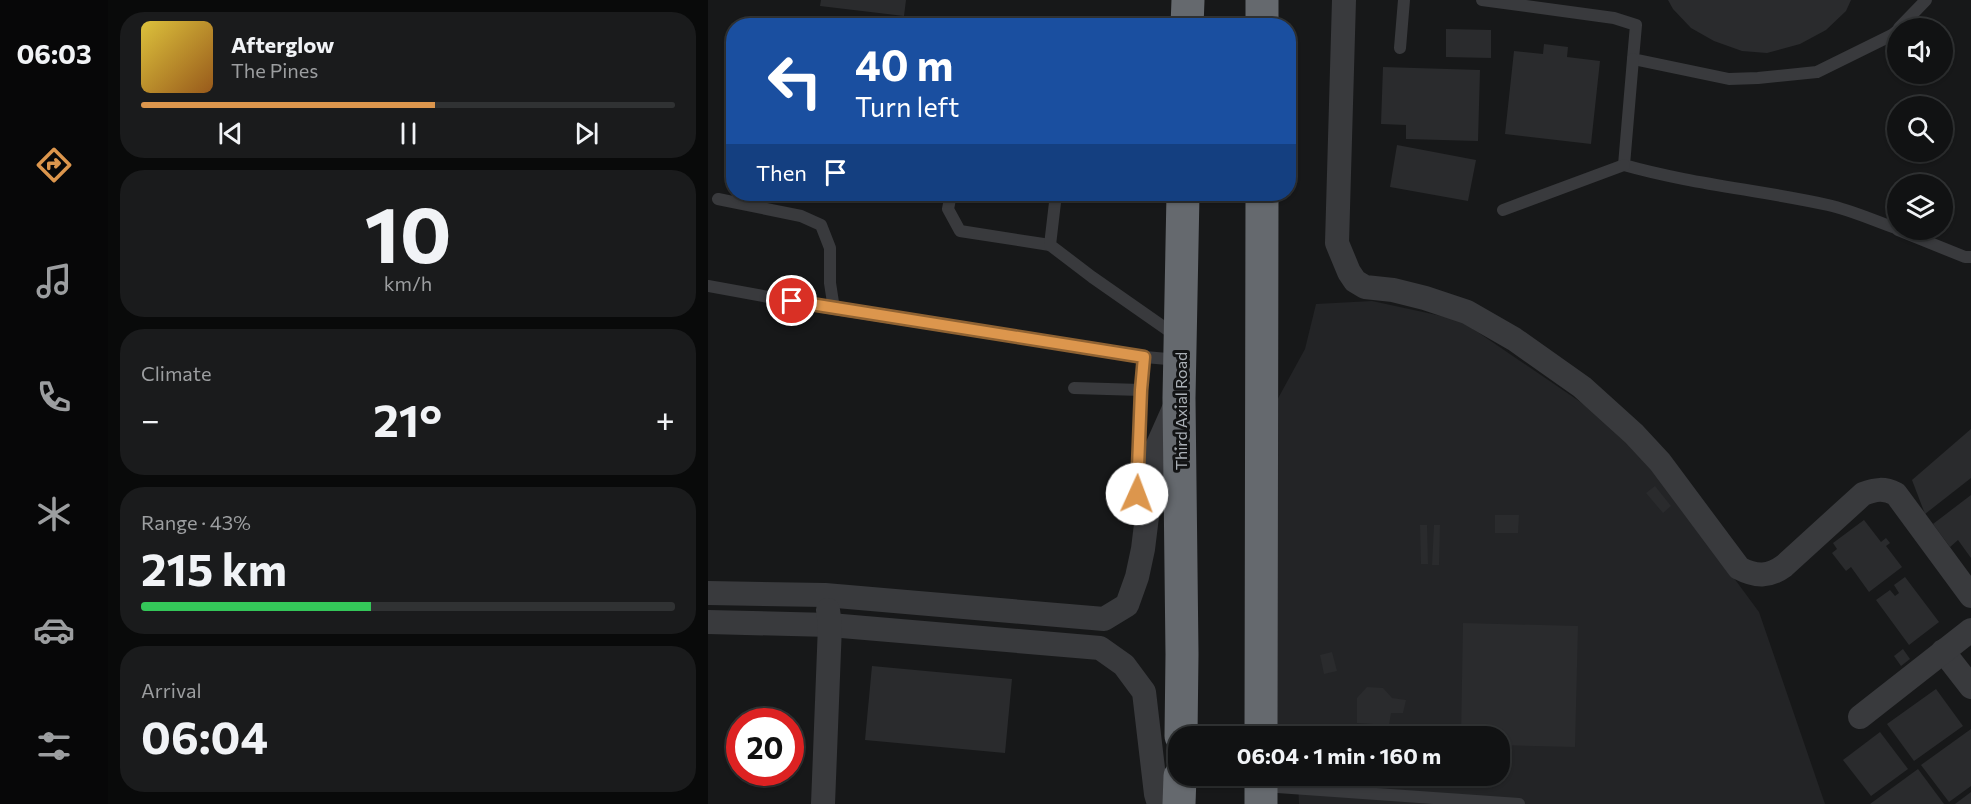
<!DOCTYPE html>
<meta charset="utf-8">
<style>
:root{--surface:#111213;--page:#1a1b1c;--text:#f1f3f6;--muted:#9c9ea0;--line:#303233;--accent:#dc964d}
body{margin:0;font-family:Commissioner,sans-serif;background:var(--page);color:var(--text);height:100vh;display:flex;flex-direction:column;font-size:22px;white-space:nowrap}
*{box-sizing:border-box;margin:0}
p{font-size:20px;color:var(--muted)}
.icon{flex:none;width:33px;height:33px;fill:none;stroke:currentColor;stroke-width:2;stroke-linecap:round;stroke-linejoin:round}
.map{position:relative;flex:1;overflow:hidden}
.panel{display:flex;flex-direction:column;gap:12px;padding:12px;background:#090a0a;width:600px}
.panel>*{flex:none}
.banner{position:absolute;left:18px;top:18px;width:570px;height:183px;border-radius:24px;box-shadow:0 2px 4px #0004,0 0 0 2px var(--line);background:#1a4fa0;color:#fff;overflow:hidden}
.controls{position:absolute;left:1179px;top:18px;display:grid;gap:12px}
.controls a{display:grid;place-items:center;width:66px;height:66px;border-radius:50%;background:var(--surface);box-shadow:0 2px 4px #0004,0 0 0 2px var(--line);font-size:30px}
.speed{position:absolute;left:18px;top:708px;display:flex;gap:12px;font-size:30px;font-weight:700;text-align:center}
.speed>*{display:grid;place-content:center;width:78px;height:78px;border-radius:50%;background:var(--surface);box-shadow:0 2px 4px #0004,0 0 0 2px var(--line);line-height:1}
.speed .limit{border:9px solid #d22;background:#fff;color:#111}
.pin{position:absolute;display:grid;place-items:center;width:51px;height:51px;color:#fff;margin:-26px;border:3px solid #fff;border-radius:50%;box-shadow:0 2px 6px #0007}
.me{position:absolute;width:66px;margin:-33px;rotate:2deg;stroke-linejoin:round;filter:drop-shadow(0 0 4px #0008)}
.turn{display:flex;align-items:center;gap:21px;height:126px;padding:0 30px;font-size:27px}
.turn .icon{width:78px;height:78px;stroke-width:2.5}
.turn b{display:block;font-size:42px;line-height:51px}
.then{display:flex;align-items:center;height:57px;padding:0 30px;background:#0003;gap:12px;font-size:22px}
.big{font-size:45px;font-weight:700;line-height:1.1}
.panel .card{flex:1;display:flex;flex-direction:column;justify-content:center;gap:9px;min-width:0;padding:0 21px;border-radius:24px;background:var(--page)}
.panel .dial{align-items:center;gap:0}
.dial b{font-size:78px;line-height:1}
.song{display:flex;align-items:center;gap:18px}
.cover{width:72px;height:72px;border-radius:9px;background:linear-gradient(135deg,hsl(50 70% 55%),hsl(30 70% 35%))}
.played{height:6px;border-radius:3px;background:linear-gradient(90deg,var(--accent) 55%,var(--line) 55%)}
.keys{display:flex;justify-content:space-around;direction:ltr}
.heat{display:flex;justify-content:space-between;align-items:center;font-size:33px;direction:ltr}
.charge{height:9px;border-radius:4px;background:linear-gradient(90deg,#34c759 43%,var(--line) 0)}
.trip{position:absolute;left:460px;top:726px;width:342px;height:60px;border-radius:24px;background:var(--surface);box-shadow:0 2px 4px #0004,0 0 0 2px var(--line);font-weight:700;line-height:60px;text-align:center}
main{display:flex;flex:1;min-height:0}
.menu{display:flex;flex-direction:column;width:108px;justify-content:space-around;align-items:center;background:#070708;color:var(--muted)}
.menu .icon{width:42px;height:42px}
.menu .selected{color:var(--accent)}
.menu b{font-size:27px;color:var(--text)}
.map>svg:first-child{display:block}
.built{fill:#232426}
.building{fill:#2a2b2d}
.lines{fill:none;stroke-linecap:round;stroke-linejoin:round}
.lane{stroke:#393a3d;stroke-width:12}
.street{stroke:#393a3d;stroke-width:24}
.highway{stroke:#65696e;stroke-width:33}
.route-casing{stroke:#8f6232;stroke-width:15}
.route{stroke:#dc964d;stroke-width:10}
.labels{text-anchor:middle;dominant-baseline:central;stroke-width:6;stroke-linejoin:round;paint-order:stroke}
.street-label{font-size:16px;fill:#abb1b7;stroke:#121314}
</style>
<main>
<nav class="menu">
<b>06:03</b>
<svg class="icon selected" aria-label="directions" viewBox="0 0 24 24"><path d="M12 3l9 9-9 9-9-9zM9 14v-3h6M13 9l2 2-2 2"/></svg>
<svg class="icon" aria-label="music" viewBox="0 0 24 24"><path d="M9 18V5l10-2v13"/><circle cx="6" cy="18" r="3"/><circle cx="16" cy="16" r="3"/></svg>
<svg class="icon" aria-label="phone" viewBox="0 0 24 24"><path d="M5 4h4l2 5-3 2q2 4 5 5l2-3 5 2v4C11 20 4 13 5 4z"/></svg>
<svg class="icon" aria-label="climate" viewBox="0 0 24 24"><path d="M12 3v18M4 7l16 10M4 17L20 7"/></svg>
<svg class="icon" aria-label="car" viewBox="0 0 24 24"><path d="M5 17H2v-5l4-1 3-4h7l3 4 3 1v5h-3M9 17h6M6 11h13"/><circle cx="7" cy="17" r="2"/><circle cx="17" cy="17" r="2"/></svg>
<svg class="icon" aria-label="filters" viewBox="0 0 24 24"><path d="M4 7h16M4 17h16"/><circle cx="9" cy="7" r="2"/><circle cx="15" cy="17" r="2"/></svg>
</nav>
<section class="panel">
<div class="card">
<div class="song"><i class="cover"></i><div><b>Afterglow</b><p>The Pines</p></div></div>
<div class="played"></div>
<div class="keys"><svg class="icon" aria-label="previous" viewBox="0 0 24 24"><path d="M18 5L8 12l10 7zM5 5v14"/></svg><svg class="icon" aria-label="pause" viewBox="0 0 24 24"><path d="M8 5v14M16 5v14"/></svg><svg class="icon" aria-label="next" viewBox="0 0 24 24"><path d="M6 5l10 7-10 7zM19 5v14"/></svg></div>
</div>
<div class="card dial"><b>10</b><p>km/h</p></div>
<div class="card"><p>Climate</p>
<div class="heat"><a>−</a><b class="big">21°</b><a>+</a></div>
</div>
<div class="card"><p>Range · 43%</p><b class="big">215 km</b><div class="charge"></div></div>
<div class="card"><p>Arrival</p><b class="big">06:04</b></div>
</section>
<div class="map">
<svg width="1263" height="804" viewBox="0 0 1263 804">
<rect width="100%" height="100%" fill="#171819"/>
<path class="built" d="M 664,301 L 752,320 L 890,414 L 936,456 L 1051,612 L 1117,804 L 591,804 L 590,782 L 587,776 L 792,776 L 792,736 L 565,736 L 562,413 L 597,349 L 608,304 Z"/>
<g class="building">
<path d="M 113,0 L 198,0 L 196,16 L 112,6 Z"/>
<path d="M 960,0 L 1143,0 L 1138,11 L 1118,30 L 1092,44 L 1059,53 L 1034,51 L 1006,41 L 983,28 L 965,9 Z"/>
<path d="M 738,29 L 783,30 L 783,58 L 738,57 Z"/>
<path d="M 836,44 L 860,47 L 859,57 L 892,61 L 883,144 L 797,134 L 806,51 L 835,54 Z"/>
<path d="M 675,67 L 772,70 L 770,141 L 698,139 L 698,125 L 673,124 Z"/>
<path d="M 689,145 L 768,160 L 760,201 L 682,187 Z"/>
<path d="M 1263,429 L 1263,478 L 1217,514 L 1204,480 Z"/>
<path d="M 947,486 L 963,506 L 955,513 L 938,493 Z"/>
<path d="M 1263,495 L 1263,558 L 1250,540 L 1242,547 L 1225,524 Z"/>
<path d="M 787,515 L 811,515 L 810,533 L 787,533 Z"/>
<path d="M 1156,520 L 1173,542 L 1178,538 L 1182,543 L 1178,546 L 1194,567 L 1161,592 L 1143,567 L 1138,571 L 1124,553 L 1129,549 L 1125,543 Z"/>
<path d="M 712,525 L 719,525 L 720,564 L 713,564 Z"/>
<path d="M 726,525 L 732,525 L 731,565 L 724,565 Z"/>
<path d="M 1197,577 L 1231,622 L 1201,645 L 1168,600 L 1182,590 L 1187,596 L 1191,593 L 1186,585 Z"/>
<path d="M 755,623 L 870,626 L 867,747 L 792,745 L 792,736 L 753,736 Z"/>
<path d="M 1195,649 L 1202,659 L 1193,666 L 1186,656 Z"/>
<path d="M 624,652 L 629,671 L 616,674 L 612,655 Z"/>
<path d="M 164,666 L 304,679 L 297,753 L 157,740 Z"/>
<path d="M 659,687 L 675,688 L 684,698 L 698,700 L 695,713 L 683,713 L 681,725 L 649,723 L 649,698 Z"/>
<path d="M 1228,689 L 1255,726 L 1206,761 L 1179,724 Z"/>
<path d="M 651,725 L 680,727 L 680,736 L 651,736 Z"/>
<path d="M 1263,729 L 1263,786 L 1241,802 L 1213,765 Z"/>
<path d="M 1172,732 L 1200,769 L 1163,796 L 1135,760 Z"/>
<path d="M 1210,769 L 1236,804 L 1162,804 Z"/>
<path d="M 1263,792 L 1263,804 L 1247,804 Z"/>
</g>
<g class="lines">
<g class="lane">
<path d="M 774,0 L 906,18 L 928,25 L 925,59 L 1021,79 L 1050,78 L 1109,72 L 1184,35 L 1190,30"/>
<path d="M 1191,28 L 1218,0"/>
<path d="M 692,48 L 696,0"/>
<path d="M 925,59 L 916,165 C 983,184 1052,190 1120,205 C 1143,210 1167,221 1190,229"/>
<path d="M 243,194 L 240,209 L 252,231 L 342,245"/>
<path d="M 348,194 L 342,245 L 384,277 L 467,335"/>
<path d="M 10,199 L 93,216 L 113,225 L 122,248 L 122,283 L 126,309"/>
<path d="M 795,210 L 916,165"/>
<path d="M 1190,230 L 1257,257 L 1263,257"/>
<path d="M 0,286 L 126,309 L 437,357 L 471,360"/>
<path d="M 366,388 L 433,390"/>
<path d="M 428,493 L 433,390 L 437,357"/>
<path d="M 554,786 L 811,804"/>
</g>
<g class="street">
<path d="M 636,0 L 629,243 L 641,272 L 647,281 L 657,287 L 685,290 L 717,298 L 759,312 L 806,339 L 874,387 L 926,434 L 952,462 L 1031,568 C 1048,577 1061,577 1076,566 L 1155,494 C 1168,489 1176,488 1188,494 L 1263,596"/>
<path d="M 0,593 L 117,595 L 396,619 L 419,605 L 429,577 L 435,549 L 447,451 L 467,406"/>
<path d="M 0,622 L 122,625 L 392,648 L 416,665 L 436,692 L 448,794 L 451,804"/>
<path d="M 1235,651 L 1263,687"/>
<path d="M 1152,717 L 1263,630"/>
<path d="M 115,804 L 122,625 L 120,610"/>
</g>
<g class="highway">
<path d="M 479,26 L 480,0"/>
<path d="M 554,26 L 554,0"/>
<path d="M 473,736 L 474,654 L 471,398 L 475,194"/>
<path d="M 553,736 L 554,194"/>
<path d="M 471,804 L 472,776"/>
<path d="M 553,804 L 553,776"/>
</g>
</g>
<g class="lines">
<defs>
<path id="route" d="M 84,301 L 436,357 L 433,390 L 429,494"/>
</defs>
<use href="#route" class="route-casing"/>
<use href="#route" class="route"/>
</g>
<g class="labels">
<g class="street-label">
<text transform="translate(472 411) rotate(-90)">Third Axial Road</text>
</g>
</g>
</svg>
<div class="controls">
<a><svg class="icon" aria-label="sound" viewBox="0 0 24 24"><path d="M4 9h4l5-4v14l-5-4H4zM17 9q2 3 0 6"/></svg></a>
<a><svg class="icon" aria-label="search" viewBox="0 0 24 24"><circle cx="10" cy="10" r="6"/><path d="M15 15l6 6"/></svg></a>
<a><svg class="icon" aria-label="layers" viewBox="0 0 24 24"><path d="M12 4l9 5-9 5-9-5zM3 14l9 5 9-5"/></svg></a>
</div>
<div class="speed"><div class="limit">20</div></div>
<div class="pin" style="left:84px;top:301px;background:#d93025"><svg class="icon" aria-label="arrive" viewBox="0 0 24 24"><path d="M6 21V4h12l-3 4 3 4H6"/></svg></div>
<svg class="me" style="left:429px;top:494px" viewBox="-20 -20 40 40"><circle r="19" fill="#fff"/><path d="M0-13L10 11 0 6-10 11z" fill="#dc964d"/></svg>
<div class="trip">06:04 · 1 min · 160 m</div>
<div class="banner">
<div class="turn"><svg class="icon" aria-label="left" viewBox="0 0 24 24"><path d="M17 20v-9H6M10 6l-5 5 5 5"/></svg><div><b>40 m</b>Turn left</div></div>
<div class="then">Then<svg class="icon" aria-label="arrive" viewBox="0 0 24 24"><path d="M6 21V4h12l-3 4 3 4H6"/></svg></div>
</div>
</div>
</main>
